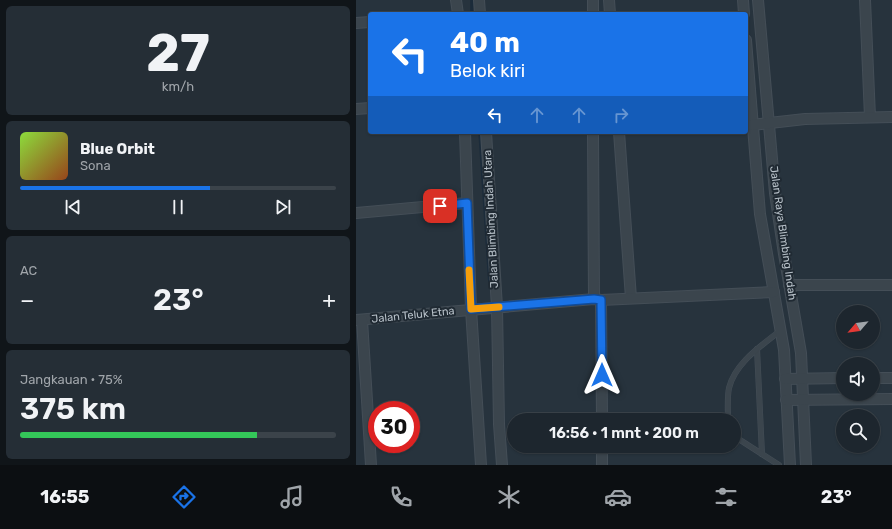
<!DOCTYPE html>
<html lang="id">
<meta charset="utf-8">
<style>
:root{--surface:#1d262e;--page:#252e36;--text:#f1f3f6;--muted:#a0a5aa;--line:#3b434a;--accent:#1a73e8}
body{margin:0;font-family:Rubik,sans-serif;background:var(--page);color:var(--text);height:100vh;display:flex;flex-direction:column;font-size:15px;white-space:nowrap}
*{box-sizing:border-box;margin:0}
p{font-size:13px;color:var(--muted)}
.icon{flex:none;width:22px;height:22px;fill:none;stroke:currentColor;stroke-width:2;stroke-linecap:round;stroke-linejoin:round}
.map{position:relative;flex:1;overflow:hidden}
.side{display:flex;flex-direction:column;gap:6px;padding:6px;background:#101519;width:356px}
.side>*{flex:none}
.guide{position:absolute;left:12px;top:12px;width:380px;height:122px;border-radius:4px;box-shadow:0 1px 3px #0004,0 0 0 1px var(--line);background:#1a73e8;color:#fff;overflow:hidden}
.needle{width:26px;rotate:242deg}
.fabs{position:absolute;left:480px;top:305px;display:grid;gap:8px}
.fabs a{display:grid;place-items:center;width:44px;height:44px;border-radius:50%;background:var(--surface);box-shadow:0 1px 3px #0004,0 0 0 1px var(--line);font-size:20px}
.speed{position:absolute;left:12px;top:401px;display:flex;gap:8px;font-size:20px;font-weight:700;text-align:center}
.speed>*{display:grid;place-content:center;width:52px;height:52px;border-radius:50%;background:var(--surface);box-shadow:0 1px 3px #0004,0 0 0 1px var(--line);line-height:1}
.speed .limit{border:6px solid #d22;background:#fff;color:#111}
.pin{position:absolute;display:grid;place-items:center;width:34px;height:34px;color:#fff;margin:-17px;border-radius:8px;box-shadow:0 2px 6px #0006}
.me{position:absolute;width:44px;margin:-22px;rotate:0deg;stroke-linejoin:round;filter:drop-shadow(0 0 3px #0008)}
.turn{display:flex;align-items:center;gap:14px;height:84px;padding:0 16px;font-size:18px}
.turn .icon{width:52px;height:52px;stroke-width:2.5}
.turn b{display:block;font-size:28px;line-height:34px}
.lanes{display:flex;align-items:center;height:38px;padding:0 16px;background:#0003;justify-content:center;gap:20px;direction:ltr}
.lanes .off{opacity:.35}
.big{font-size:30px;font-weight:600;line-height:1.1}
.side .widget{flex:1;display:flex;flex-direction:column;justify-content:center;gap:6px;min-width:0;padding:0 14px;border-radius:6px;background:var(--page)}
.side .dial{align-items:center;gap:0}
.dial b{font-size:52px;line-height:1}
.song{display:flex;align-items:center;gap:12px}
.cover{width:48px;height:48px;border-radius:6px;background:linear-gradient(135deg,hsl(90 70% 55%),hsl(20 70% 35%))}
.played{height:4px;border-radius:2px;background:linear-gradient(90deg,var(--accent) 60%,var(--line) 60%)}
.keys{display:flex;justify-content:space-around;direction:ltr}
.heat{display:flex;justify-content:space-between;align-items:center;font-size:22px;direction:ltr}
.charge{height:6px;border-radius:3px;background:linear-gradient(90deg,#34c759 75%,var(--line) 0)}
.trip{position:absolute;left:151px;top:413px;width:234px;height:40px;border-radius:20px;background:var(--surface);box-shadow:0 1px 3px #0004,0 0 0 1px var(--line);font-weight:600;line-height:40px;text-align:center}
.tabs{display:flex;height:64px;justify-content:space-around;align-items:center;background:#0c0f12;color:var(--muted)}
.tabs .icon{width:28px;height:28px}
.tabs .selected{color:var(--accent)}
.tabs b{font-size:18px;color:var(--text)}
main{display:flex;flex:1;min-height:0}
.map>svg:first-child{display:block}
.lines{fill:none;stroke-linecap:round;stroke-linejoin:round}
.stream{stroke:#1b2b3a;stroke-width:3.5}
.service-casing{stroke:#444e57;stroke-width:6}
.minor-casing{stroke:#444e57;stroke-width:12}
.service{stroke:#3b454d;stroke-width:5}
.minor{stroke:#3b454d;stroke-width:10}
.route-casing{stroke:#114b97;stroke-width:10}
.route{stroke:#1a73e8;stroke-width:7}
.slow{stroke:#f59e0b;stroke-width:7}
.labels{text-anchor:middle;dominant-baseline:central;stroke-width:4;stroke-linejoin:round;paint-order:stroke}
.street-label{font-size:11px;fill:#b7c0c8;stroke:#202a33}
</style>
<main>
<section class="side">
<div class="widget dial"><b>27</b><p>km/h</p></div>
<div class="widget">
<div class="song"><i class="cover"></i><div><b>Blue Orbit</b><p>Sona</p></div></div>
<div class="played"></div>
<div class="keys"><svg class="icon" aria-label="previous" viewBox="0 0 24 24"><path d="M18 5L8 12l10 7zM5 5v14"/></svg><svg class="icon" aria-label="pause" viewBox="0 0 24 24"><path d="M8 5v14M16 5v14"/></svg><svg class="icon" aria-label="next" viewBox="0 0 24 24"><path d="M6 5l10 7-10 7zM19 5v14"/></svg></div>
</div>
<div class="widget"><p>AC</p>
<div class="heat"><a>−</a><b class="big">23°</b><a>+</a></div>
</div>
<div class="widget"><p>Jangkauan · 75%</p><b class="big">375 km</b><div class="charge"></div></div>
</section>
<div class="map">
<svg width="536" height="465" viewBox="0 0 536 465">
<rect width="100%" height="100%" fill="#27333d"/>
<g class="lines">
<g class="stream">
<path d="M 116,0 L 116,14"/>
<path d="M 124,132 L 134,284"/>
</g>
<defs>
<g id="service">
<path d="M 401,349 L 406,454"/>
<path d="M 372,420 C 372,410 371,398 373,388 C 379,363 405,346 425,330"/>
<path d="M 378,435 L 381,438 L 423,465"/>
</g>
<g id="minor">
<path d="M 100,0 L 102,14"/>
<path d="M 123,0 L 124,14"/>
<path d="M 237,0 L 237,14"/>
<path d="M 253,0 L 254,14"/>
<path d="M 387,0 L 388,14"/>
<path d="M 402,0 L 419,193 L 428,254 L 445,353 L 450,465"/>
<path d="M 509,0 L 514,117"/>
<path d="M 0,23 L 14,22"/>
<path d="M 390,40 L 404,214 L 428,350 L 434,465"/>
<path d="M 0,109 L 14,108"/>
<path d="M 396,125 L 449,119 L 536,117"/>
<path d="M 109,132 L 115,309 L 125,465"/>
<path d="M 130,132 L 141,307 L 143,424 L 146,465"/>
<path d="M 237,132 L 238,299"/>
<path d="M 263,132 L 275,298"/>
<path d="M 0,213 L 111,203"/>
<path d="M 433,285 L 536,285"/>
<path d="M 245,300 L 246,420"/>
<path d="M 0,320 L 238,299 L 245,300 L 418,292"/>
<path d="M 6,320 L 15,465"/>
<path d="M 517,378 L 536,378"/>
<path d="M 429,379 L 487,378"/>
<path d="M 430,400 L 536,399"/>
<path d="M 246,446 L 246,465"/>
</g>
</defs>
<use href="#service" class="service-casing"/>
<use href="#minor" class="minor-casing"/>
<use href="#service" class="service"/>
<use href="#minor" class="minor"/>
</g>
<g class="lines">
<defs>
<path id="route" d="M 84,206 L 111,203 L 115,309 L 238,299 L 245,300 L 246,375"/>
</defs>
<use href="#route" class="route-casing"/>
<use href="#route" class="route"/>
<path class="slow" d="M 113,270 L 115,309 L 143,307"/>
</g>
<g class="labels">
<g class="street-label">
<text transform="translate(135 219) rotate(-93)">Jalan Blimbing Indah Utara</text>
<text transform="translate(427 233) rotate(82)">Jalan Raya Blimbing Indah</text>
<text transform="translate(57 315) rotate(-6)">Jalan Teluk Etna</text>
</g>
</g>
</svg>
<div class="fabs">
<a><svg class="needle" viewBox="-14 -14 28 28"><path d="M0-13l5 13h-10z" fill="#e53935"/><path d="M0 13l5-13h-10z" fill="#a0a5aa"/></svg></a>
<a><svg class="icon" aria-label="sound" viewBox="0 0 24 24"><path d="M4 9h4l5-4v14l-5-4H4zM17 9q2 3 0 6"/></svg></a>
<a><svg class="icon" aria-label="search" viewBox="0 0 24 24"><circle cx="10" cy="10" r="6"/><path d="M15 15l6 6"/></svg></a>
</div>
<div class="speed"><div class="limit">30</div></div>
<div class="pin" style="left:84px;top:206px;background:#d93025"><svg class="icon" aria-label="arrive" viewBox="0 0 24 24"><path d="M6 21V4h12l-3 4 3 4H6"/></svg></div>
<svg class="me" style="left:246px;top:375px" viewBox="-20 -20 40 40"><path d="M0-17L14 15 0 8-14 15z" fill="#1a73e8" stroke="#fff" stroke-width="4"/></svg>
<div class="trip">16:56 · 1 mnt · 200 m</div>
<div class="guide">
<div class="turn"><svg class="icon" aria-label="left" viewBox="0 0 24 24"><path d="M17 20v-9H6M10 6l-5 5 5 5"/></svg><div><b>40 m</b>Belok kiri</div></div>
<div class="lanes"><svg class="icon" aria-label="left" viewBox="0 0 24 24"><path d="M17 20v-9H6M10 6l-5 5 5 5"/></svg><svg class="icon off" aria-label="ahead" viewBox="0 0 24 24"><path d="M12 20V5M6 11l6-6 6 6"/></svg><svg class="icon off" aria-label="ahead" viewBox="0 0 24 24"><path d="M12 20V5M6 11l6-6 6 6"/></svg><svg class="icon off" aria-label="right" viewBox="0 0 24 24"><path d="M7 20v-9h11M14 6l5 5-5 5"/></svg></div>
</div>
</div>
</main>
<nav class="tabs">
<b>16:55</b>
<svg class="icon selected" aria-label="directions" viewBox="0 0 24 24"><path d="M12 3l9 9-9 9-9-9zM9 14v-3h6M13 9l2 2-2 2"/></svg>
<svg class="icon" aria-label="music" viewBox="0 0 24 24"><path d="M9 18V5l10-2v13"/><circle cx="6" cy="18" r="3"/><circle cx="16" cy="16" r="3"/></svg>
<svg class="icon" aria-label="phone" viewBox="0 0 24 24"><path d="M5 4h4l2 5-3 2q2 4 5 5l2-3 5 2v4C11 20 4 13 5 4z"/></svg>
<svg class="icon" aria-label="climate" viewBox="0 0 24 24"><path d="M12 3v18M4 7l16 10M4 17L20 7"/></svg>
<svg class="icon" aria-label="car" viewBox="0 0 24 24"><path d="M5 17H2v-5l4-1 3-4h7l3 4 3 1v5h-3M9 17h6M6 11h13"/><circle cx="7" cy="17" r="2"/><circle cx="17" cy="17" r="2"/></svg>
<svg class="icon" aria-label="filters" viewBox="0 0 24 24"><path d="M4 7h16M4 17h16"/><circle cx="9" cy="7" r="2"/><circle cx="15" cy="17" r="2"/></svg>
<b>23°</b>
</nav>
